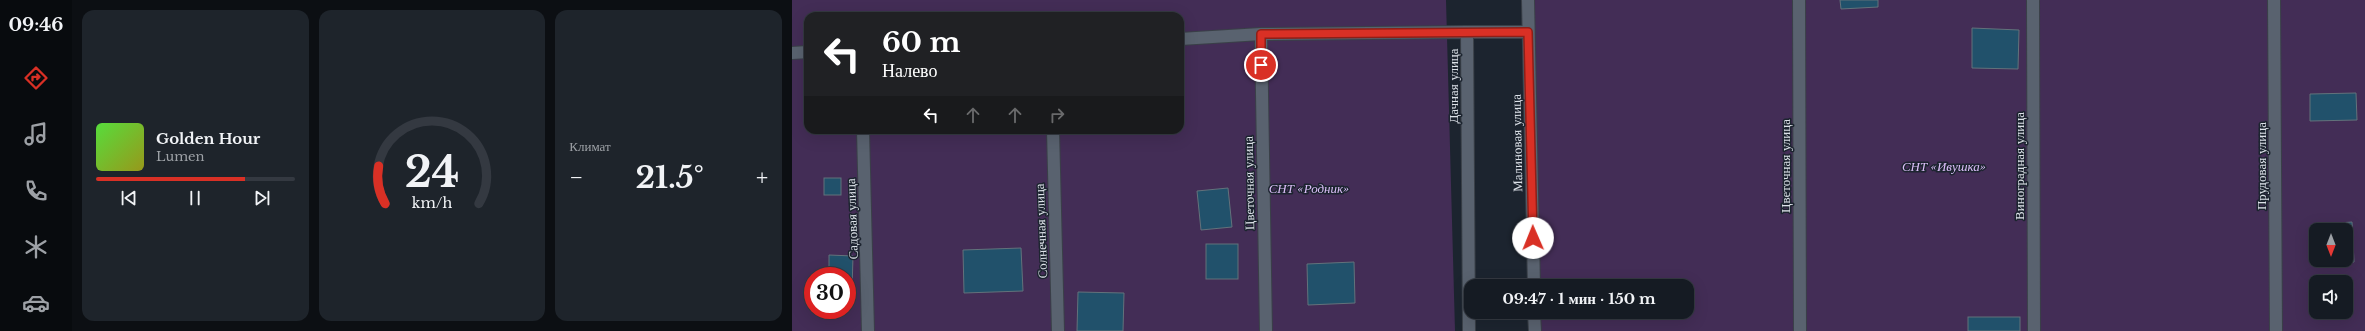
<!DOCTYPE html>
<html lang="ru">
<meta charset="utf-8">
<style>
:root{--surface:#151b23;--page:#1e242b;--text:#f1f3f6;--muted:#9da1a6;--line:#343941;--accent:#d93025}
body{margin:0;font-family:"Libre Baskerville",serif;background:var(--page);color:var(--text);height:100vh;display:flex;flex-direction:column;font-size:15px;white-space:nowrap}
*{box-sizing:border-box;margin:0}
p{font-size:13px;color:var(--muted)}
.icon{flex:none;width:22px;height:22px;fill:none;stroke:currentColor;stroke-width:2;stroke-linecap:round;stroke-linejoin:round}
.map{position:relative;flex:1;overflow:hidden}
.drawer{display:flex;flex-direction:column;gap:10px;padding:10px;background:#0c0f13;width:720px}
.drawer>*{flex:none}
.hud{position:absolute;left:12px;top:12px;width:380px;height:122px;border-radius:12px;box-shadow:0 4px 16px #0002,0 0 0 1px var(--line);background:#202124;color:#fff;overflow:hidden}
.needle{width:26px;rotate:180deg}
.buttons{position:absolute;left:1517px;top:223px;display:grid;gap:8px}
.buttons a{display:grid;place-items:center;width:44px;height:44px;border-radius:8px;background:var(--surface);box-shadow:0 4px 16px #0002,0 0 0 1px var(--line);font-size:20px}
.speed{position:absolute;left:12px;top:267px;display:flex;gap:8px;font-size:20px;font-weight:700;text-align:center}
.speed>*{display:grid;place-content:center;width:52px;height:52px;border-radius:50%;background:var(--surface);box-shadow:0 4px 16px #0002,0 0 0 1px var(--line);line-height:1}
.speed .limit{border:6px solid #d22;background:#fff;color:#111}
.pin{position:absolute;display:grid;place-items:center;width:34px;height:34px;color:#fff;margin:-17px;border:2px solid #fff;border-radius:50%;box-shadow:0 1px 4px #0007}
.me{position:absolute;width:44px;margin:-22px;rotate:359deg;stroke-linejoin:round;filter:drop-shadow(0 0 3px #0008)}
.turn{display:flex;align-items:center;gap:14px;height:84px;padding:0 12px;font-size:18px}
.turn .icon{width:52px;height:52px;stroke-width:2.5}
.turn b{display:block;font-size:28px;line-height:34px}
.lanes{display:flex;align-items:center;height:38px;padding:0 12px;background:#0003;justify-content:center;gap:20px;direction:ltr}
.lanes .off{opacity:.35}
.big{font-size:30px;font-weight:700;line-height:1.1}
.drawer .widget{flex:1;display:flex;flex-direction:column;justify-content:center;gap:6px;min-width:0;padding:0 14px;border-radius:12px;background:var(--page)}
.drawer .dial{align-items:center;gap:0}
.dial svg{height:104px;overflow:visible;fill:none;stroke:var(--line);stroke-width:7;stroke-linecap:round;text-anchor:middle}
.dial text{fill:var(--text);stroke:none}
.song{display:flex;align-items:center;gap:12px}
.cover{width:48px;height:48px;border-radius:6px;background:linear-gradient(135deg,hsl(110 70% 55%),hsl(60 70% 35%))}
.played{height:4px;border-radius:2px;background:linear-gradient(90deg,var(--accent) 75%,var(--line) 75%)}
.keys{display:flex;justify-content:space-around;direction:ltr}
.heat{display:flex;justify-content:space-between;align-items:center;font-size:22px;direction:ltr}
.drawer .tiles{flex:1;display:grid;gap:10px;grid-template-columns:repeat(3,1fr)}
.trip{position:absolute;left:672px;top:279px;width:230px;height:40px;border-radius:12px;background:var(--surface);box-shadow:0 4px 16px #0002,0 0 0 1px var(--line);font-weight:700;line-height:40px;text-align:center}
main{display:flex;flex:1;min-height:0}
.menu{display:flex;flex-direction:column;width:72px;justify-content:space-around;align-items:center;background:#080b0e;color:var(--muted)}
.menu .icon{width:28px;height:28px}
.menu .active{color:var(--accent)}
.menu b{font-size:18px;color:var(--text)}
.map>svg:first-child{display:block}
.green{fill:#432d56;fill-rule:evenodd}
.building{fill:#21516b;stroke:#63727b;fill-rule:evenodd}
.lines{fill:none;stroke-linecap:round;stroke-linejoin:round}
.street-casing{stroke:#3a4048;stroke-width:14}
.street{stroke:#59626f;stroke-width:12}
.route-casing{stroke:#8d1f18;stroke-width:10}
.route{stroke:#d93025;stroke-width:7}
.labels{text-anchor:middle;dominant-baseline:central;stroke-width:3;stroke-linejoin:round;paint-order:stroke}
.street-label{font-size:13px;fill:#dce1e8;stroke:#1c242f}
.park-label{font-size:13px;font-style:italic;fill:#dbbef8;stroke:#1c242f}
</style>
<main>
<nav class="menu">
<b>09:46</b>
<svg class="icon active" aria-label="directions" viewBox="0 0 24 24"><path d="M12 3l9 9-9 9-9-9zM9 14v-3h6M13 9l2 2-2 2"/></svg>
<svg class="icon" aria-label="music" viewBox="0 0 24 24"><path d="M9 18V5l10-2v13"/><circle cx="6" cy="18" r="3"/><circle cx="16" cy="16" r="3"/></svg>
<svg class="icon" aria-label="phone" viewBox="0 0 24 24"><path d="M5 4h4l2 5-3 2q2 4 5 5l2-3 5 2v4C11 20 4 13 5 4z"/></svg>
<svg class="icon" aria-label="climate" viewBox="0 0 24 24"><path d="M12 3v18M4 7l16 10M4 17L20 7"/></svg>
<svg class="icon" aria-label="car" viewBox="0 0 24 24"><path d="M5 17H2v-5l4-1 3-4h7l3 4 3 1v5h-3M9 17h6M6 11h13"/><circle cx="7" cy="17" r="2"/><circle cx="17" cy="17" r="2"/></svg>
</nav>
<section class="drawer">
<div class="tiles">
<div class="widget">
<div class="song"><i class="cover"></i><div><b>Golden Hour</b><p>Lumen</p></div></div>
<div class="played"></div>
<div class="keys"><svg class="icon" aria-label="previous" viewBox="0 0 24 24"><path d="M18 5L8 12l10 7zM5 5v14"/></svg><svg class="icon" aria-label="pause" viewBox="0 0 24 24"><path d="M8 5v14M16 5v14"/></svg><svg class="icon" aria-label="next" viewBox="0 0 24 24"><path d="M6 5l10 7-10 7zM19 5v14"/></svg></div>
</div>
<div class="widget dial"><svg viewBox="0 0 100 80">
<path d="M14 69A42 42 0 1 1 86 69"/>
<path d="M14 69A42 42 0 0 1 9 40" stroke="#d93025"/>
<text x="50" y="56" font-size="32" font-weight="700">24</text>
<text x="50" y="72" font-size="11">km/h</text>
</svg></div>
<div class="widget"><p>Климат</p>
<div class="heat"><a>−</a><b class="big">21.5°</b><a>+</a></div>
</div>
</div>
</section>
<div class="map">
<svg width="1573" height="331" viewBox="0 0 1573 331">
<rect width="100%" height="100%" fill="#1c242f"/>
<g class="green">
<path d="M 0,0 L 654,0 L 663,331 L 0,331 ZM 16,16 L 388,16 L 388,130 L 16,130 ZM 21,276 L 55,276 L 55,310 L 21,310 Z"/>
<path d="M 732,0 L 1573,0 L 1573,331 L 738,331 L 737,312 L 895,312 L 895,286 L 737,286 ZM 1524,230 L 1554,230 L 1554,260 L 1524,260 ZM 1524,282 L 1554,282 L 1554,312 L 1524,312 Z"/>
</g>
<g class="building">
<path d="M 1048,0 L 1086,0 L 1086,7 L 1049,9 Z"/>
<path d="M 1180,28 L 1227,30 L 1226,69 L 1180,68 Z"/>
<path d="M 1564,93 L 1565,120 L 1518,121 L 1518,94 Z"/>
<rect x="32" y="178" width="17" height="17"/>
<path d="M 436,188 L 440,227 L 409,230 L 405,191 Z"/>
<path d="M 1560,222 L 1562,262 L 1522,265 L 1520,225 ZM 1524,230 L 1554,230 L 1554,260 L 1524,260 Z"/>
<rect x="414" y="244" width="32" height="35"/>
<path d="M 229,248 L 231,291 L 172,293 L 171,250 Z"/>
<path d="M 37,255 L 61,256 L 60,290 L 55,290 L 55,276 L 37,276 Z"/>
<path d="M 562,262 L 563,303 L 516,305 L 515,264 Z"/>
<path d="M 286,292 L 332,293 L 331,331 L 285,331 Z"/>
<rect x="1176" y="317" width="52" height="14"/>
</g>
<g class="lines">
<defs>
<g id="street">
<path d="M 736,0 L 742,286"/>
<path d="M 1007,0 L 1008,331"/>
<path d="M 1241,0 L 1242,331"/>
<path d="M 1482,0 L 1484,331"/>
<path d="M 675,32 L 736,32"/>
<path d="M 469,34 L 474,331"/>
<path d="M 388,39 L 469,34 L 675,32 L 677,331"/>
<path d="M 0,53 L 16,52"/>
<path d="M 71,130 L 76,331"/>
<path d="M 261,130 L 266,331"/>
<path d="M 742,312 L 743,331"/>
</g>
</defs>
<use href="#street" class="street-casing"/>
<use href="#street" class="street"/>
</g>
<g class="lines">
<defs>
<path id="route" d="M 469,65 L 469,34 L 736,32 L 741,238"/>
</defs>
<use href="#route" class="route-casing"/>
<use href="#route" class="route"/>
</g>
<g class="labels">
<g class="street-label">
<text transform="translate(661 86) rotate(-90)">Дачная улица</text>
<text transform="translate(725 143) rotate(-91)">Малиновая улица</text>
<text transform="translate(993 166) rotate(-90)">Цветочная улица</text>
<text transform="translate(1227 166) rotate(-90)">Виноградная улица</text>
<text transform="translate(1469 166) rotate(-90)">Прудовая улица</text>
<text transform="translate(457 183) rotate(-91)">Цветочная улица</text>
<text transform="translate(60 219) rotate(-92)">Садовая улица</text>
<text transform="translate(249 231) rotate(-92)">Солнечная улица</text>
</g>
<g class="park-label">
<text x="1152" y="166">СНТ «Ивушка»</text>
<text x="517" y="188">СНТ «Родник»</text>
</g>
</g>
</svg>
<div class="buttons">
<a><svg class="needle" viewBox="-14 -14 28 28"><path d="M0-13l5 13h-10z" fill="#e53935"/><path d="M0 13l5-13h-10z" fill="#9da1a6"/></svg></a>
<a><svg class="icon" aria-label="sound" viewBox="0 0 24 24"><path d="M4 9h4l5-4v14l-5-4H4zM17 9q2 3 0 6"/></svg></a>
</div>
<div class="speed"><div class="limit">30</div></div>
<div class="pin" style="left:469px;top:65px;background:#d93025"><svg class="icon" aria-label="arrive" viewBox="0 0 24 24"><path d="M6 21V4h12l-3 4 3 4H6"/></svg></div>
<svg class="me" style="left:741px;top:238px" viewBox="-20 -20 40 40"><circle r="19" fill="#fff"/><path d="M0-13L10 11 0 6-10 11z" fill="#d93025"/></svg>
<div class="trip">09:47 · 1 мин · 150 m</div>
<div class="hud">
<div class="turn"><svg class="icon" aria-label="left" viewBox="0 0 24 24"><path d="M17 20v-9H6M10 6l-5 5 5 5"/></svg><div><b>60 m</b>Налево</div></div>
<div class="lanes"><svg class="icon" aria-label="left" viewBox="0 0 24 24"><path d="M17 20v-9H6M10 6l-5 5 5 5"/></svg><svg class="icon off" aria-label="ahead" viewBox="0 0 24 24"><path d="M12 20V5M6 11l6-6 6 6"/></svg><svg class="icon off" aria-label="ahead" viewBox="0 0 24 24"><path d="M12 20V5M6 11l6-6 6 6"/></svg><svg class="icon off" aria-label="right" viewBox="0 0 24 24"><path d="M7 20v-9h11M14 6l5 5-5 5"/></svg></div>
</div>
</div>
</main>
